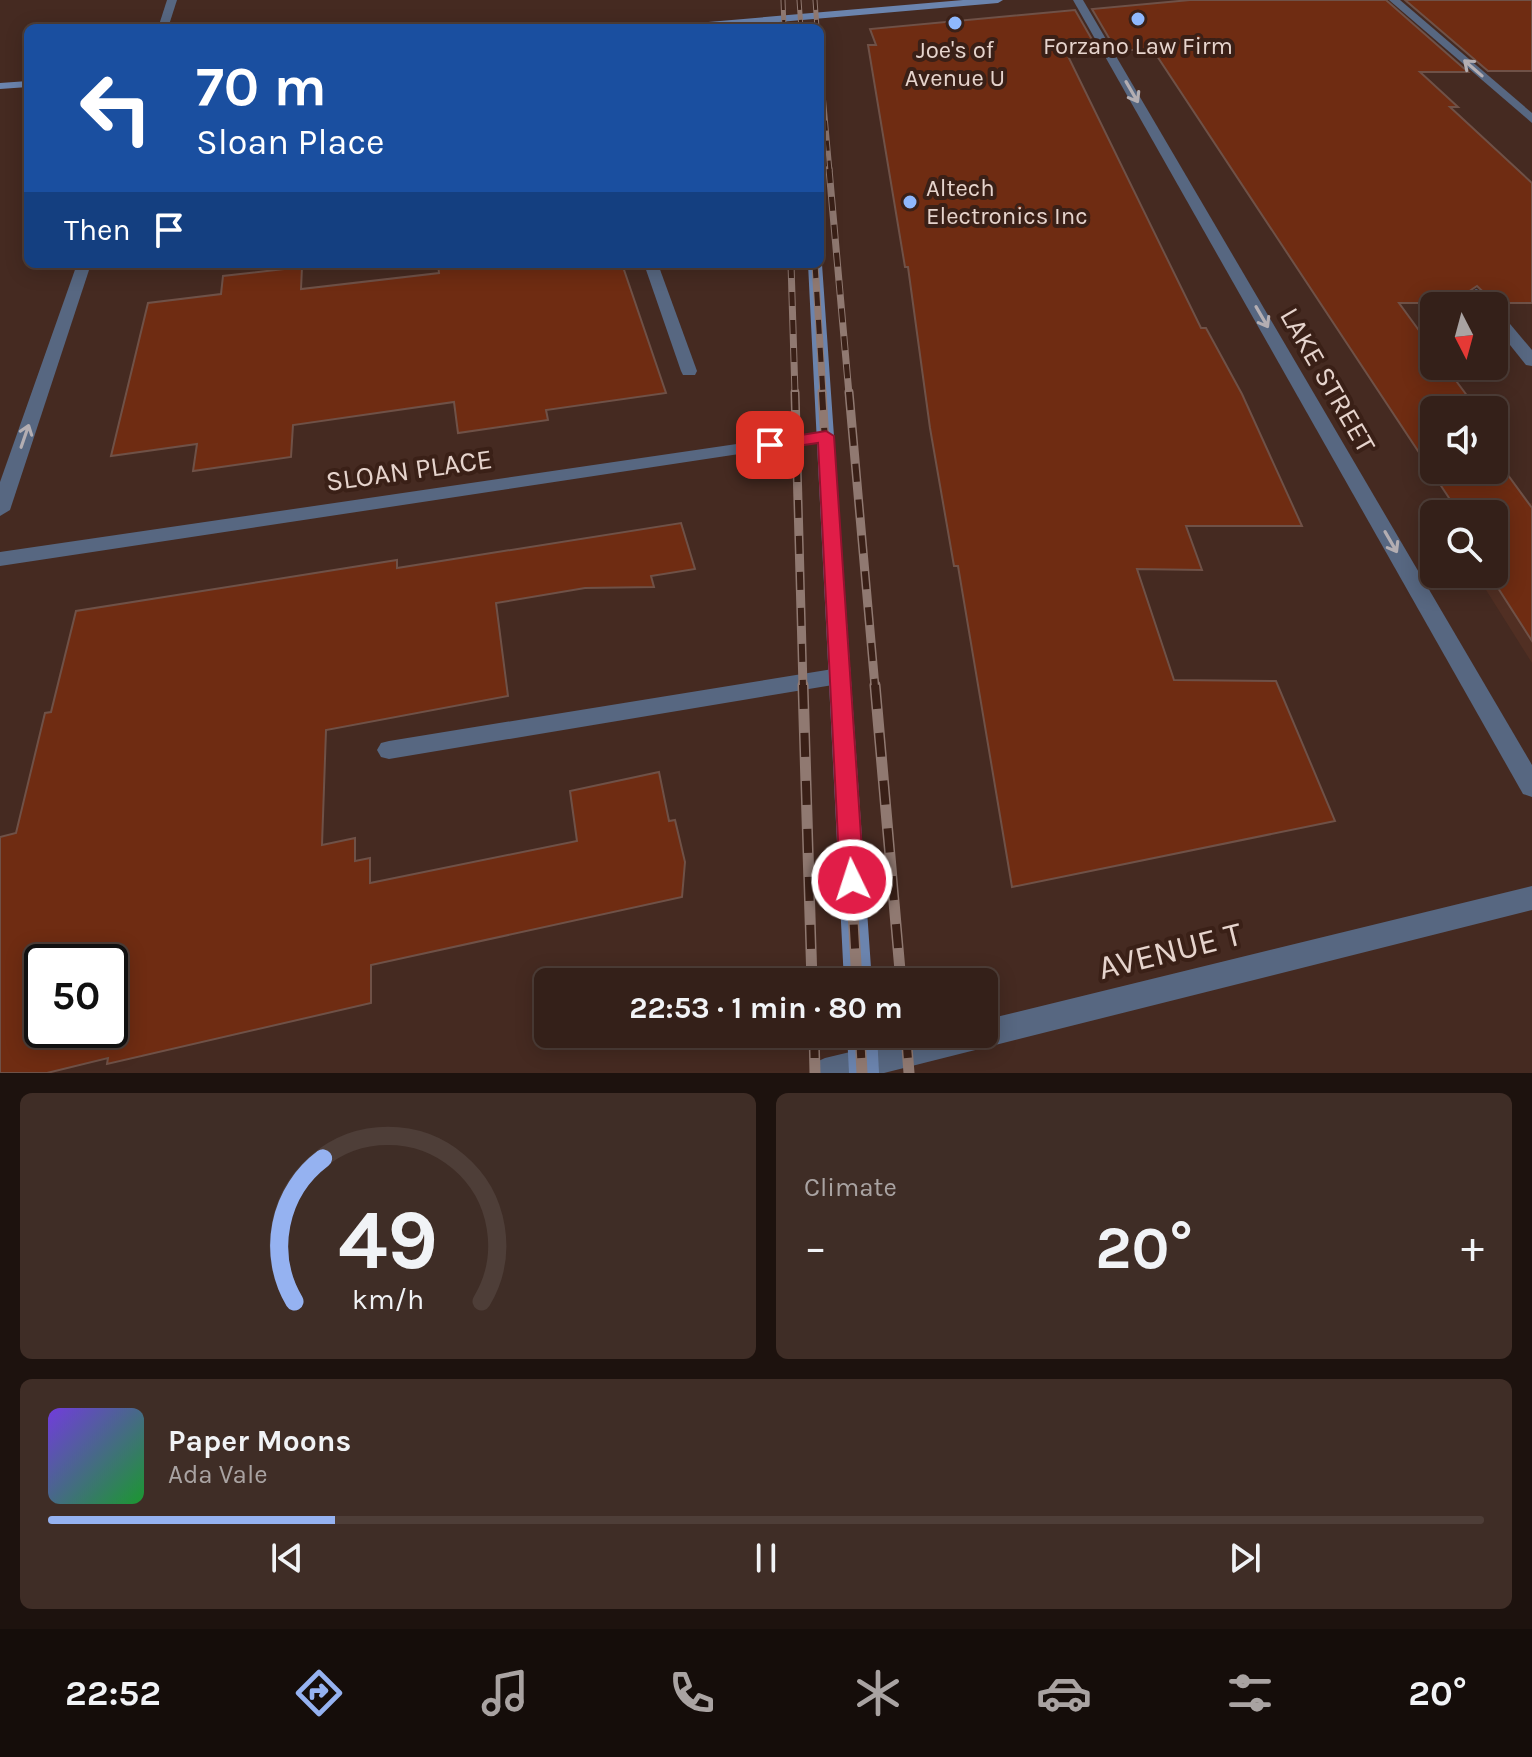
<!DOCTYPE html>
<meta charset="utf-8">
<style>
:root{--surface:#342019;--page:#3f2d26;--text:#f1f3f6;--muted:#a9a3a2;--line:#4e3e38;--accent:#95b2f1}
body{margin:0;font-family:Karla,sans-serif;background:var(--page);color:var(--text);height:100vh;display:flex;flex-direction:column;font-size:30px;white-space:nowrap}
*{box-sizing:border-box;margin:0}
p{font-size:26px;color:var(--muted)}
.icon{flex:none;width:44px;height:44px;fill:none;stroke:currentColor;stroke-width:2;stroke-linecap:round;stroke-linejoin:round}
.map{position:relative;height:1073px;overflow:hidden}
.drawer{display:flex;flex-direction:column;gap:20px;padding:20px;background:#1d120e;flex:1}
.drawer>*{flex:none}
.banner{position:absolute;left:24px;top:24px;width:800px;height:244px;border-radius:12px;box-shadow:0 4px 20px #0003,0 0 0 2px var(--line);background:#1a4fa0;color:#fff;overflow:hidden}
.needle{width:52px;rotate:174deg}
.buttons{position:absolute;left:1420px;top:292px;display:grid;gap:16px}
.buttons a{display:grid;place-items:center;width:88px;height:88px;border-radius:12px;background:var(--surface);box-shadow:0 4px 20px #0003,0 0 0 2px var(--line);font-size:40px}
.speed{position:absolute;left:24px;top:944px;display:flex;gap:16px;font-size:40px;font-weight:700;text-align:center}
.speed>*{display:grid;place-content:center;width:104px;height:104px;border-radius:50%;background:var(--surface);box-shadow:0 4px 20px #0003,0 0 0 2px var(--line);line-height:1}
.speed .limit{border:4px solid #111;border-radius:12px;background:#fff;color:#111}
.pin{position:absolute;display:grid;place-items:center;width:68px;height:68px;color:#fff;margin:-34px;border-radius:16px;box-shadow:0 4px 12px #0006}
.me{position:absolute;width:88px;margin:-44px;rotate:356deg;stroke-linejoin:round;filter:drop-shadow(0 0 6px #0008)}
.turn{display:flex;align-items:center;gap:28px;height:168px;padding:0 40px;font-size:36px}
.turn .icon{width:104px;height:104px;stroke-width:2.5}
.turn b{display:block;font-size:56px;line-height:68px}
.then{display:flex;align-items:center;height:76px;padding:0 40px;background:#0003;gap:16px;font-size:30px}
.big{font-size:60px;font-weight:700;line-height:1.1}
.drawer .tile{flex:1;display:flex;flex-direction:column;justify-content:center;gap:12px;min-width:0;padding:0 28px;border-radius:12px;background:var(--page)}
.drawer .dial{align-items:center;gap:0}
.dial svg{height:208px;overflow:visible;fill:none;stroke:var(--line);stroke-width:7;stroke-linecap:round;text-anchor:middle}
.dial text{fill:var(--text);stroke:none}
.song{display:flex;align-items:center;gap:24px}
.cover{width:96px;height:96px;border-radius:12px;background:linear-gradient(135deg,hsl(260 70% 55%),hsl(130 70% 35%))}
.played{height:8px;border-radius:4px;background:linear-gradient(90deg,var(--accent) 20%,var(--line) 20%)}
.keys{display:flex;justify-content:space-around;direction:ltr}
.heat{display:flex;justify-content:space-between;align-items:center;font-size:44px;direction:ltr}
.drawer .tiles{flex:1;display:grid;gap:20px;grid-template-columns:1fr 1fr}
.tile:last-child{grid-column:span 2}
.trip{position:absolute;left:534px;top:968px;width:464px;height:80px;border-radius:12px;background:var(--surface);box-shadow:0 4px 20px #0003,0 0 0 2px var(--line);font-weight:700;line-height:80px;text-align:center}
.dock{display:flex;height:128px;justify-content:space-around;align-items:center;background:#150d0a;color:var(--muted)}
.dock .icon{width:56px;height:56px}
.dock .selected{color:var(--accent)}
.dock b{font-size:36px;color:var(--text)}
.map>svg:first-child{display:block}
.built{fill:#512f23}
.building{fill:#6f2c12;stroke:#6f5147;stroke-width:2;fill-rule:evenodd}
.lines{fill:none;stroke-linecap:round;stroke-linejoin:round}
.service{fill:#576781;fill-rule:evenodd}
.minor{fill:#576781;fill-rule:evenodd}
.secondary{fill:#6b84ae;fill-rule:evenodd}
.rail-far3-casing{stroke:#907971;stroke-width:5}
.rail-far2-casing{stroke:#907971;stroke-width:7}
.rail-far1-casing{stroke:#907971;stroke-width:9}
.rail-casing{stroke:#907971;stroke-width:11}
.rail-far3{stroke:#3a2017;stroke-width:3;stroke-dasharray:10;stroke-linecap:butt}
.rail-far2{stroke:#3a2017;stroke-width:5;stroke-dasharray:14;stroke-linecap:butt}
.rail-far1{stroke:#3a2017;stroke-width:6;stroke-dasharray:18;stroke-linecap:butt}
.rail{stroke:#3a2017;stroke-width:8;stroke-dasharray:24;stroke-linecap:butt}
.oneway{stroke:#b4aeb2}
.route{fill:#e11d48;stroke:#92132f;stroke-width:2}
.poi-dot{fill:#8fb8fd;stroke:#3a2017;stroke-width:3}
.labels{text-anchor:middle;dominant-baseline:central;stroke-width:8;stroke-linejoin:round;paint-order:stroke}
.far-poi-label{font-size:24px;fill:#e6d4cd;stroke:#3a2017}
.street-label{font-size:28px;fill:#e6d4cd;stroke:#3a2017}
.near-street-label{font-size:34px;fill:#e6d4cd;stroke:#3a2017}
</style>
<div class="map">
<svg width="1532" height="1073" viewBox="0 0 1532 1073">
<rect width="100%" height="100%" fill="#452a21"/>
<path class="built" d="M 1432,503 L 1532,503 L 1532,663 L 1476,574 L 1494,574 L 1494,514 L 1439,514 Z"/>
<g class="building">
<path d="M 1190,0 L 1386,0 L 1468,72 L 1420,72 L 1458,107 L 1450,107 L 1532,183 L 1532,303 L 1495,303 L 1477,286 L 1465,294 L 1471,303 L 1399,303 L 1434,351 L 1434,366 L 1445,366 L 1471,401 L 1454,401 L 1460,410 L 1434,410 L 1434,470 L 1494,470 L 1494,456 L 1532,508 L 1532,641 L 1489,574 L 1494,574 L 1494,514 L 1451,514 L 1446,507 L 1455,507 L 1153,50 L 1116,50 L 1092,9 Z"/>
<path d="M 1405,0 L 1532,0 L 1532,71 L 1488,71 Z"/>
<path d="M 1075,10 L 1098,50 L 1065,50 L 1201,328 L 1206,328 L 1242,394 L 1302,526 L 1186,526 L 1202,570 L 1137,569 L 1174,680 L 1276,681 L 1335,821 L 1012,887 L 958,566 L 954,566 L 930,428 L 908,267 L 905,267 L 868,45 L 876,45 L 870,29 Z"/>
<path d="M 438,264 L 622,264 L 666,393 L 546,410 L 548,420 L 458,433 L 454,402 L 293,425 L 291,457 L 193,471 L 197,444 L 111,456 L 148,303 L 221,294 L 223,276 L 302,267 L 301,289 L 439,273 Z"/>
<path d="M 681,523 L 695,569 L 651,576 L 654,587 L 585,588 L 496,603 L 508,696 L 326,730 L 322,845 L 355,838 L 355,861 L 370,858 L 370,883 L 577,841 L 570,791 L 659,772 L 669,821 L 675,820 L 685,862 L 682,897 L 371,965 L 371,1003 L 107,1064 L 108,1058 L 47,1073 L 0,1073 L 0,837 L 16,833 L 45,713 L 51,712 L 76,611 L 397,560 L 397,568 ZM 42,962 L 110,962 L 110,1030 L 42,1030 Z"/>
</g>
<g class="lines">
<g class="service">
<path d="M 644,264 L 658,264 L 697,371 L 695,375 L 683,375 L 681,371 Z"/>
<path d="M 1476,289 L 1481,291 L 1494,306 L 1478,306 L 1468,294 Z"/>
<path d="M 1494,310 L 1500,312 L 1532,350 L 1532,366 L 1526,365 L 1494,325 Z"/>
<path d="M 839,668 L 847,670 L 850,676 L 847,682 L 839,684 L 389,759 L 381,757 L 377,750 L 381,743 L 389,741 Z"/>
</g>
<g class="minor">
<path d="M 167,0 L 177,0 L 168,28 L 158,28 Z"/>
<path d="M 1073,0 L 1083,0 L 1532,765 L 1532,797 L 1523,794 Z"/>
<path d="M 1389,0 L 1400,0 L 1532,113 L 1532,123 Z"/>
<path d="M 77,264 L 91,264 L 10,510 L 0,516 L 0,482 Z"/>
<path d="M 826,431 L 835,436 L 832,440 L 0,566 L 0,552 Z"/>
<path d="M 1532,886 L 1532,910 L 884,1073 L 810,1073 L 814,1063 L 825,1058 L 925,1034 L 984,1034 L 984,1020 Z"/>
</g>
<g class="secondary">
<path d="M 963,0 L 1003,0 L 998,3 L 709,28 L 668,28 L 673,25 Z"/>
<path d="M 28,81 L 28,87 L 0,89 L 0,83 Z"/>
<path d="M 820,261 L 822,264 L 872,982 L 844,982 L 808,264 L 820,264 Z"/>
<path d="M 847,1034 L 877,1034 L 879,1073 L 849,1073 Z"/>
</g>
<defs>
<g id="rail-far3">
<path d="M 783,0 L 784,28"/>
<path d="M 799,0 L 801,28"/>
<path d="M 815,0 L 817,28"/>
<path d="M 820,61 L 830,171"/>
</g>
<g id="rail-far2">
<path d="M 829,169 L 849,394"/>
<path d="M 791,264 L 795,394"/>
<path d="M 815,264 L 823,394"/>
</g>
<g id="rail-far1">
<path d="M 795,392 L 803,687"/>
<path d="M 822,392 L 840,687"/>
<path d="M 849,392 L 875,687"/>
</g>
<g id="rail">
<path d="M 803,685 L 812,982"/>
<path d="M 840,685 L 857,982"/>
<path d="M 875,685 L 901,982"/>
<path d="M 814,1034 L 815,1073"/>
<path d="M 860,1034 L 862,1073"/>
<path d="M 906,1034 L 909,1073"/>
</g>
</defs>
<use href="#rail-far3" class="rail-far3-casing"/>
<use href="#rail-far2" class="rail-far2-casing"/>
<use href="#rail-far1" class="rail-far1-casing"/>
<use href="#rail" class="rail-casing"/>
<use href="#rail-far3" class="rail-far3"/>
<use href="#rail-far2" class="rail-far2"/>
<use href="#rail-far1" class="rail-far1"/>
<use href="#rail" class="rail"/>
</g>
<defs><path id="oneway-shaft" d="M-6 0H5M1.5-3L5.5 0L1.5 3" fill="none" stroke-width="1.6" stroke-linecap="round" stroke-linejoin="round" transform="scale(2)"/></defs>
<g class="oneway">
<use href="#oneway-shaft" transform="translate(1473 68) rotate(-139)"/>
<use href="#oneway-shaft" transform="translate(1132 92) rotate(60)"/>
<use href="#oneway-shaft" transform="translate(1262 317) rotate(60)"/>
<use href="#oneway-shaft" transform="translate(25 436) rotate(-71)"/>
<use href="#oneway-shaft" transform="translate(1391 542) rotate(60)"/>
</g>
<path class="route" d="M 826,431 L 834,436 L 864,880 L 860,887 L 852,890 L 843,887 L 840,880 L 818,443 L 770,450 L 761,445 L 770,440 Z"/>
<g class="poi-dot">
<circle cx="1138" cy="19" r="8"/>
<circle cx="955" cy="23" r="8"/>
<circle cx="910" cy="202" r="8"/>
</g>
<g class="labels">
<g class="far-poi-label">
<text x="1138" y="46">Forzano Law Firm</text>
<text x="955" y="50">Joe's of<tspan x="955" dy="28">Avenue U</tspan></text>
<text x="926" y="188" text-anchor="start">Altech<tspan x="926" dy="28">Electronics Inc</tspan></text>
</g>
<g class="street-label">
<text transform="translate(1328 380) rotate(60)">LAKE STREET</text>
<text transform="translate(409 470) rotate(-8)">SLOAN PLACE</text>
</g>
<g class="near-street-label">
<text transform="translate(1170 951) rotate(-14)">AVENUE T</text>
</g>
</g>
</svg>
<div class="buttons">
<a><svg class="needle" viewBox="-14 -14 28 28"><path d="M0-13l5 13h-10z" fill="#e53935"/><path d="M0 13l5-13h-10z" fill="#a9a3a2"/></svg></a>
<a><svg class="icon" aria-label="sound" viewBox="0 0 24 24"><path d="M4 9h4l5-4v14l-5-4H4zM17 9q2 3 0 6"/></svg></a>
<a><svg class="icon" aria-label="search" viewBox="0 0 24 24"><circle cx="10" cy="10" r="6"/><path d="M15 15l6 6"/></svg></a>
</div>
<div class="speed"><div class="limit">50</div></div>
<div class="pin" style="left:770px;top:445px;background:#d93025"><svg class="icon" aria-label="arrive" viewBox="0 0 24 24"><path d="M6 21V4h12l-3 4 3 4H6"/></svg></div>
<svg class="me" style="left:852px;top:880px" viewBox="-20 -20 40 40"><circle r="17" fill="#e11d48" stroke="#fff" stroke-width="3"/><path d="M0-11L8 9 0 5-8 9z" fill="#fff"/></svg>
<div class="trip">22:53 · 1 min · 80 m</div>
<div class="banner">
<div class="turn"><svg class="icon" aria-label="left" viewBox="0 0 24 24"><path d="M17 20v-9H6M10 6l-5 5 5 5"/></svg><div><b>70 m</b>Sloan Place</div></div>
<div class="then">Then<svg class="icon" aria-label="arrive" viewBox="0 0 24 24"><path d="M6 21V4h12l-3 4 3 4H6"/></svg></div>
</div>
</div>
<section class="drawer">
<div class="tiles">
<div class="tile dial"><svg viewBox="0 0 100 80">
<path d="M14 69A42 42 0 1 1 86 69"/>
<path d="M14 69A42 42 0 0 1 25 14" stroke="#95b2f1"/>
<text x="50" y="56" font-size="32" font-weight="700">49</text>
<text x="50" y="72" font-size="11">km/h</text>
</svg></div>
<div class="tile"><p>Climate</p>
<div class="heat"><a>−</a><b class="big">20°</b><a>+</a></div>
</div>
<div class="tile">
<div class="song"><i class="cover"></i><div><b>Paper Moons</b><p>Ada Vale</p></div></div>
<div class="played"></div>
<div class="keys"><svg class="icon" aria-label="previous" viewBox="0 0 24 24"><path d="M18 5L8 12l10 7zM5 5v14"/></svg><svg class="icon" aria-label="pause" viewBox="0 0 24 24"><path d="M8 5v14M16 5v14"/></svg><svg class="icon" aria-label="next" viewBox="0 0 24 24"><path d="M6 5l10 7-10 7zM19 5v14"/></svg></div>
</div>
</div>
</section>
<nav class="dock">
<b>22:52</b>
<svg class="icon selected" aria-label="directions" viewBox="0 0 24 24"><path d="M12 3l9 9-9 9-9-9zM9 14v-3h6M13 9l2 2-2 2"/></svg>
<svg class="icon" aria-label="music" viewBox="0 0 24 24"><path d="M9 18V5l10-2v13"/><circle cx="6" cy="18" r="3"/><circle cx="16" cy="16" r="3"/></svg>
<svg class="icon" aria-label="phone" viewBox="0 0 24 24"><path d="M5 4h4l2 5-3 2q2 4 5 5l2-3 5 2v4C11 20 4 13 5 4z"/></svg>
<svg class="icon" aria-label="climate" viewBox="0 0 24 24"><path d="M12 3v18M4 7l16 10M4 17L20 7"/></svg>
<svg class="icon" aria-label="car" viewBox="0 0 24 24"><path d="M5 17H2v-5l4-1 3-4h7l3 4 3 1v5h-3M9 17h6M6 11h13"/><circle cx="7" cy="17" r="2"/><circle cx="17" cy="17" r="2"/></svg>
<svg class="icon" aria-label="filters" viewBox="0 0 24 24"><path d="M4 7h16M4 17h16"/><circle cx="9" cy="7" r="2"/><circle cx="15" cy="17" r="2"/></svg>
<b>20°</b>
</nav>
